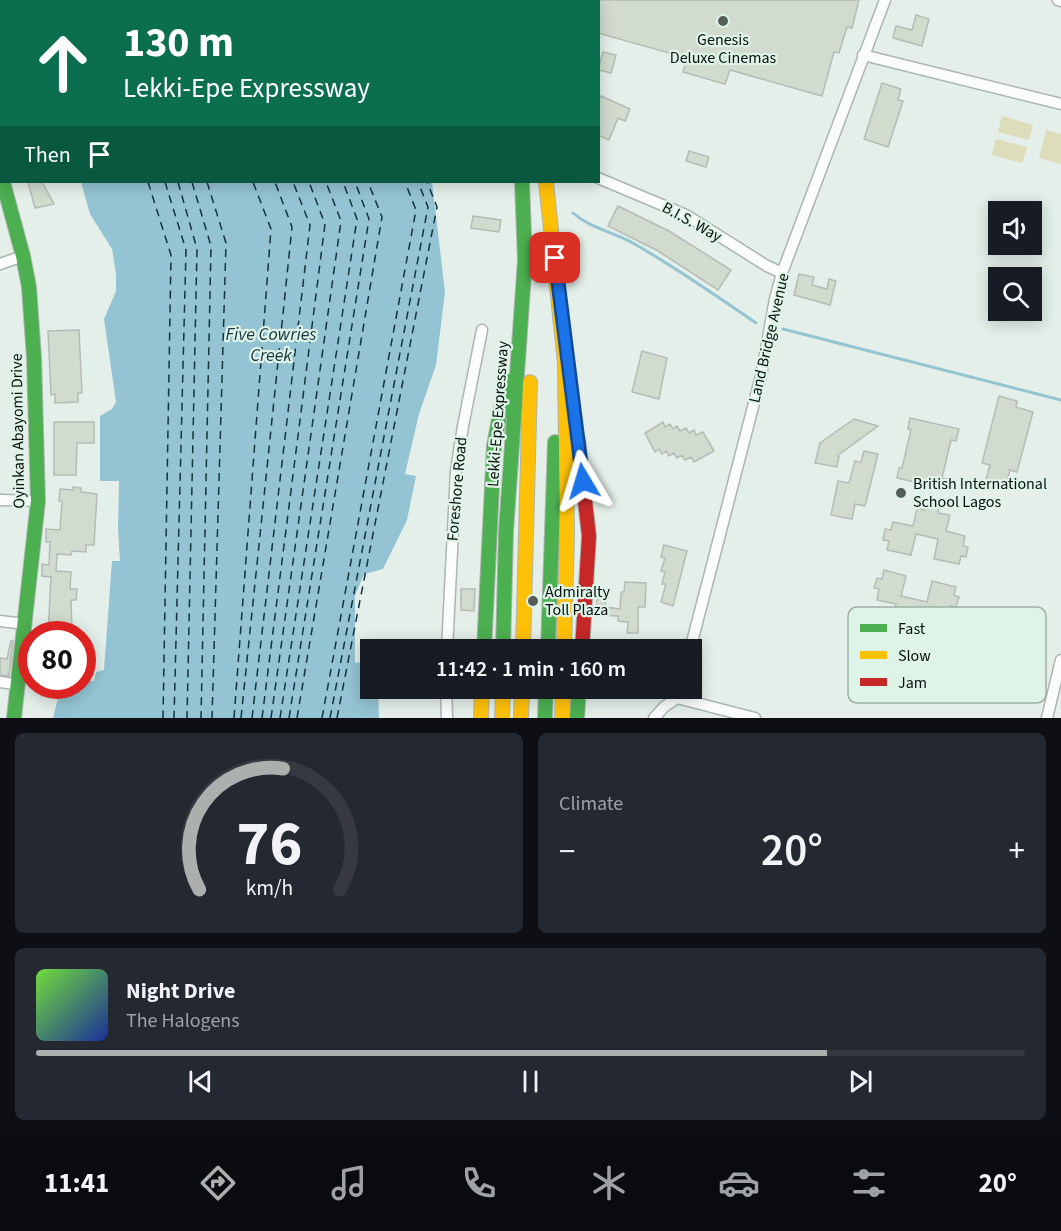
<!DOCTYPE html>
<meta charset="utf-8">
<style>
:root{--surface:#171b24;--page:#242831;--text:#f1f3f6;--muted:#9ea1a6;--line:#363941;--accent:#abb0af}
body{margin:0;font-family:"Source Sans 3",sans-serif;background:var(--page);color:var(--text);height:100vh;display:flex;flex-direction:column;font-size:22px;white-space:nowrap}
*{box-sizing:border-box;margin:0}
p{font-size:20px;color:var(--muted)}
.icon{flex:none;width:33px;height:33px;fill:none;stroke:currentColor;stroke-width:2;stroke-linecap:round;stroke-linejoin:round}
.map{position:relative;height:718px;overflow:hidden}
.side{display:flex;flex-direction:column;gap:15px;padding:15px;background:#0d0f14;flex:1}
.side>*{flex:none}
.hud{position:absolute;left:0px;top:0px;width:600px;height:183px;box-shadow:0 3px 15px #0003;background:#0b6e4f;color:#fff;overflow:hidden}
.buttons{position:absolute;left:988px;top:201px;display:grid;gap:12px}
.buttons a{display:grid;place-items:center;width:54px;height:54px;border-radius:0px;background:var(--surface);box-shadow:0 3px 15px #0003;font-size:30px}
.speed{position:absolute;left:18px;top:621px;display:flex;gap:12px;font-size:30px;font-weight:700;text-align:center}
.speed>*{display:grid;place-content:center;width:78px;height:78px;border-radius:50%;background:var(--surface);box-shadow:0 3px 15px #0003;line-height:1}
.speed .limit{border:9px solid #d22;background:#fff;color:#111}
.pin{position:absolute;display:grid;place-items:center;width:51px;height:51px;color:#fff;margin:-26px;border-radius:12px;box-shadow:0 3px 9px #0006}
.me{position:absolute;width:66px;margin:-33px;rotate:353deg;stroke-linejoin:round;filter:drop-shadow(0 0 4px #0008)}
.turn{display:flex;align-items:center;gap:21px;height:126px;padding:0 24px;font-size:27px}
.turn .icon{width:78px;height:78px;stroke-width:2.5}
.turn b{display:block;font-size:42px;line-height:51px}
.then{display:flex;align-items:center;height:57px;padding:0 24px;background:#0003;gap:12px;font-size:22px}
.big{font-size:45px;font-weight:600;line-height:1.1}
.side .widget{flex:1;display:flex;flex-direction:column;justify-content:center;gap:9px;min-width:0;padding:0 21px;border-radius:9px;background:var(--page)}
.side .dial{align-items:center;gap:0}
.dial svg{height:156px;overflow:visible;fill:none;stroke:var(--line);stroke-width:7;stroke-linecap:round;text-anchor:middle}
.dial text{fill:var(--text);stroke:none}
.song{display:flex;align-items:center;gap:18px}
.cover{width:72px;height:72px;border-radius:9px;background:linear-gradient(135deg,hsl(100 70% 55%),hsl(230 70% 35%))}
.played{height:6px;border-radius:3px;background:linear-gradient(90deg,var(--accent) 80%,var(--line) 80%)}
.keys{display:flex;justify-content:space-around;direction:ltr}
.heat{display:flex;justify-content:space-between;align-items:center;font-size:33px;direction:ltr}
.side .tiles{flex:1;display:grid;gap:15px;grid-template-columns:1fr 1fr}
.widget:last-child{grid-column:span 2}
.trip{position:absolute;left:360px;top:639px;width:342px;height:60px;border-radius:0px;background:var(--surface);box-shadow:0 3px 15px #0003;font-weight:600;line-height:60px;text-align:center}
.tab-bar{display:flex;height:96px;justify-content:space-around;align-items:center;background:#090b0e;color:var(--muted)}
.tab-bar .icon{width:42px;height:42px}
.tab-bar .current{color:var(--accent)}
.tab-bar b{font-size:27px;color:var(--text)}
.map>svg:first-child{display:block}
.green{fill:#dddcbb}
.water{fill:#94c4d3}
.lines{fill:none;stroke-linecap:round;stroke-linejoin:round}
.stream{stroke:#94c4d3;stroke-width:3}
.ferry{stroke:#13333e;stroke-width:1.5;stroke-dasharray:8 6;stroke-linecap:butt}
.building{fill:#d1dbce;stroke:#b5bcb6;stroke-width:1.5}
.street-casing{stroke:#acb5b0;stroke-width:13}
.fast-casing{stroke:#acb5b0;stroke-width:16}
.slow-casing{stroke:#acb5b0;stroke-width:16}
.jam-casing{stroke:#acb5b0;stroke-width:16}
.street{stroke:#fbfdfc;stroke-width:10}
.fast{stroke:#4caf50;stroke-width:14}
.slow{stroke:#ffc107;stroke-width:14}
.jam{stroke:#c62828;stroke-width:14}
.route-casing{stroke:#114b97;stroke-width:15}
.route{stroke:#1a73e8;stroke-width:10}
.poi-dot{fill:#565e59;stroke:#dff4e8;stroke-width:2}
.labels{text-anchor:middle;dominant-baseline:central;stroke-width:4.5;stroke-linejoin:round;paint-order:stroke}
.poi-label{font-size:16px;fill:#09100c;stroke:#dff4e8;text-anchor:start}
.street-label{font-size:16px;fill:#09100c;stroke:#dff4e8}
.water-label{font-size:18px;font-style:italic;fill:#13333e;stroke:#dff4e8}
.key{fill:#dff4e8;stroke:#9fb0a6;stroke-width:1.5}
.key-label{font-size:16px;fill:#09100c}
</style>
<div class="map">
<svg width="1061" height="718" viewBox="0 0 1061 718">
<rect width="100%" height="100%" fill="#e4efe9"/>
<g class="green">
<path d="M 1002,116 L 1033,125 L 1029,140 L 998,132 Z"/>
<path d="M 1046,130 L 1061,134 L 1061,164 L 1039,158 Z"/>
<path d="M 996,139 L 1027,147 L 1022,163 L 992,155 Z"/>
</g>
<g class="water">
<path d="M 18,0 L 400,0 L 401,1 L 19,2 Z"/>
<path d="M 81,182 L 432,182 L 445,292 L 436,365 L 419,414 L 405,474 L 416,476 L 407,520 L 383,569 L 364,574 L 355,596 L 355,663 L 370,662 L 370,688 L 378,689 L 379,718 L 53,718 L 59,694 L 66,686 L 82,686 L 83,680 L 94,681 L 96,672 L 104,670 L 112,561 L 120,561 L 118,529 L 119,481 L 100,481 L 100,416 L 112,409 L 116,402 L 104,319 L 116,291 L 116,273 L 112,249 L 90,214 Z"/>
</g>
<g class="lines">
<g class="stream">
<path d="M 573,213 C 590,228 611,231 631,242 C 674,266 715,295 756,323"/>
<path d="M 783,329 L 1061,400"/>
</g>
<g class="ferry">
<path d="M 91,0 L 91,2"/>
<path d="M 112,0 L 112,2"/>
<path d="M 126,0 L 127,2"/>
<path d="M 136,0 L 137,2"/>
<path d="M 150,0 L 151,2"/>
<path d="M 186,0 L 187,2"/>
<path d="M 206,0 L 206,2"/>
<path d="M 224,0 L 225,2"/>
<path d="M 240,0 L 240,2"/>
<path d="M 256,0 L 256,2"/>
<path d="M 272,0 L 273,2"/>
<path d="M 285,0 L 286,2"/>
<path d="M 299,0 L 299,2"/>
<path d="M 336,0 L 337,2"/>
<path d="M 349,0 L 350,2"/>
<path d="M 360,0 L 360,2"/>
<path d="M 148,182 L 171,255 L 163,718"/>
<path d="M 165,182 L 186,250 L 174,718"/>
<path d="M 178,182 L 197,249 L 187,718"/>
<path d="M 192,182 L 211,246 L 201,718"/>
<path d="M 207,182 L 226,243 L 212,718"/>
<path d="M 234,718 L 271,229 L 253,182"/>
<path d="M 241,718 L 292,227 L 275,182"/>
<path d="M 252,718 L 310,225 L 293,182"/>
<path d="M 262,718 L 325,224 L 309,182"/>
<path d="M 271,718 L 341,221 L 326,182"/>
<path d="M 280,718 L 357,219 L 343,182"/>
<path d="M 289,718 L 369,219 L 355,182"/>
<path d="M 297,718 L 382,217 L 368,182"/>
<path d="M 322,718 L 416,210 L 405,182"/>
<path d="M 330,718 L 428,207 L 418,182"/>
<path d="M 337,718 L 437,207 L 427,182"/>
</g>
</g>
<g class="building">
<path d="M 598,0 L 859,0 L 852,28 L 847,27 L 839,53 L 834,52 L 822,96 L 730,70 L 725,84 L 683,72 L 687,58 L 598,33 Z"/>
<path d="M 916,15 L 929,19 L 922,46 L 893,38 L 896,26 L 912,30 Z"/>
<path d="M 603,52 L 616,55 L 611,73 L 598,70 Z"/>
<path d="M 882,83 L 901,89 L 898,100 L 903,101 L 888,147 L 864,139 Z"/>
<path d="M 601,96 L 630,109 L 625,121 L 618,118 L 609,140 L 598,135 L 598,101 Z"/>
<path d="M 689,151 L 709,157 L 706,167 L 686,161 Z"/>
<path d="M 28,182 L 42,182 L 54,204 L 35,208 Z"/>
<path d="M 618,206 L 669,231 L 731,270 L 718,290 L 658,251 L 608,226 Z"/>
<path d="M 473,216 L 501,220 L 499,232 L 471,228 Z"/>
<path d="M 799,274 L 814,277 L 812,285 L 827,289 L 829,279 L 836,281 L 830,305 L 794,295 Z"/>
<path d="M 79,330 L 82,393 L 78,393 L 78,402 L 55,403 L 55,394 L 51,395 L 48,331 Z"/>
<path d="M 642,351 L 667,358 L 659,399 L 632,392 Z"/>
<path d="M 999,396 L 1017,401 L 1016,407 L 1033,412 L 1017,472 L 1010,470 L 1006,484 L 986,479 L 990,465 L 982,463 Z"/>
<path d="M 910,418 L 959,429 L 956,441 L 951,440 L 942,478 L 947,479 L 945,489 L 897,478 L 899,468 L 902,468 L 911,430 L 908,429 Z"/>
<path d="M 854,419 L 878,426 L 837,456 L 839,457 L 837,467 L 815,463 L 820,443 Z"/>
<path d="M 54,422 L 94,422 L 94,443 L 77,443 L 76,475 L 54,475 Z"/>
<path d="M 663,422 L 665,427 L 670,424 L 673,429 L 677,426 L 680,431 L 686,428 L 689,433 L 694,430 L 696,435 L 703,432 L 714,451 L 694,462 L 691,457 L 685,460 L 682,455 L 677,458 L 674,453 L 669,456 L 666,451 L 662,454 L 659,449 L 655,452 L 645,433 Z"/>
<path d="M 864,451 L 878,454 L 865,506 L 855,504 L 852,519 L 831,515 L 838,481 L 849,483 L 855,461 L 861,462 Z"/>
<path d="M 73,487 L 81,488 L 81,492 L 97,494 L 94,545 L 86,545 L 86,552 L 72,551 L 71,555 L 57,554 L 56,571 L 71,572 L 70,589 L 77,589 L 76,600 L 71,600 L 72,629 L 69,629 L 69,634 L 48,634 L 51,577 L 42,576 L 42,564 L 49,565 L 50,542 L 46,542 L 46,529 L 60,530 L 62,501 L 59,501 L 60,489 L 73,490 Z"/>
<path d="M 926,504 L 939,507 L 938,513 L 950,515 L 946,531 L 965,536 L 963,546 L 968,547 L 966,557 L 961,556 L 959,564 L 934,559 L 938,539 L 916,534 L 911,555 L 887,550 L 889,541 L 883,540 L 885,529 L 891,530 L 893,522 L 913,526 L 917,508 L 925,510 Z"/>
<path d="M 664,545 L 687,551 L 673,606 L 661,602 L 666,584 L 662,584 L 665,572 L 661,571 L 665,558 L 661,557 Z"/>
<path d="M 884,570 L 906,576 L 901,596 L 927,602 L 932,581 L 956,587 L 954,595 L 959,597 L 956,607 L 951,606 L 949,615 L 929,610 L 925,628 L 914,626 L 912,631 L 902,629 L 903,623 L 892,620 L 896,604 L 877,600 L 879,589 L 874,588 L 877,578 L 882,579 Z"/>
<path d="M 625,582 L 646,583 L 645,607 L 638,607 L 638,633 L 627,633 L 628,622 L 618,621 L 618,616 L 596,615 L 597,594 L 606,594 L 605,607 L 620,609 L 621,592 L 624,592 Z"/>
<path d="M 461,589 L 475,589 L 474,611 L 461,610 Z"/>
<path d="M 11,641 L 13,641 L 9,676 L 0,675 L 0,658 L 7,659 Z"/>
</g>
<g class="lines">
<defs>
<g id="street">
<path d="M 465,0 L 466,2"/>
<path d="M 1058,0 L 1061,1"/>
<path d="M 863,55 L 1061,104"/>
<path d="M 598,178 L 686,215 L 767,266 L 782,273"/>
<path d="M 0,264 L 23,256"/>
<path d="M 0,500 L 38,501"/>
<path d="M 0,621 L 25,624"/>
<path d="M 447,650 L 456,471 L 463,426 L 482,330"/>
<path d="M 690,650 L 761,376 L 775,299 L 782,273 L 885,0"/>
<path d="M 0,682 L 19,685"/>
<path d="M 446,688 L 447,718"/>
<path d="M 677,698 L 755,718"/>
<path d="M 654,718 L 664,707 L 677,698"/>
<path d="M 1047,718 L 1061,660"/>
</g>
<g id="fast">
<path d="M 509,0 L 509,2"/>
<path d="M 3,182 L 23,256 L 29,287 L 34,358 L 38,501 L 14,718"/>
<path d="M 484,650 L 494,446 L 506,381"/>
<path d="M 503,650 L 506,531 L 525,260 L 522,182"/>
<path d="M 548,650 L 555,442"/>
<path d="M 545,718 L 546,688"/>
<path d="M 577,718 L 579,688"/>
</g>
<g id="slow">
<path d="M 486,0 L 486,2"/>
<path d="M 546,182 L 565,363 L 567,535 L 564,650"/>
<path d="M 523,650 L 530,382"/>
<path d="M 481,718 L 482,688"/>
<path d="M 502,718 L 503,688"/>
<path d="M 521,718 L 522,688"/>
<path d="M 562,718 L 563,688"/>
</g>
<path id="jam" d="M 578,440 L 589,536 L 582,650"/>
</defs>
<use href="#street" class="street-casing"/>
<use href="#fast" class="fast-casing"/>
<use href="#slow" class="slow-casing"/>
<use href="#jam" class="jam-casing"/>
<use href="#street" class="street"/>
<use href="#fast" class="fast"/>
<use href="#slow" class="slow"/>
<use href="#jam" class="jam"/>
</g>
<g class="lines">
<defs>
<path id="route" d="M 555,258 L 583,481"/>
</defs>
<use href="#route" class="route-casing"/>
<use href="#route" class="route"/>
</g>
<g class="poi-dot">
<circle cx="723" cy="21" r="6"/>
<circle cx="901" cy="493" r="6"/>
<circle cx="533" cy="601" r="6"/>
</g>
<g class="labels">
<g class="poi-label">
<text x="723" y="40" text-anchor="middle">Genesis<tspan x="723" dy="18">Deluxe Cinemas</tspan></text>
<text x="913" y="484">British International<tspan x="913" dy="18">School Lagos</tspan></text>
<text x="545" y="592">Admiralty<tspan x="545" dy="18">Toll Plaza</tspan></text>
</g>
<g class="street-label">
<text transform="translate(692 222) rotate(29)">B.I.S. Way</text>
<text transform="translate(769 338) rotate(-77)">Land Bridge Avenue</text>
<text transform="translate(498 414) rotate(-86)">Lekki-Epe Expressway</text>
<text transform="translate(18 431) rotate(-91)">Oyinkan Abayomi Drive</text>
<text transform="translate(457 489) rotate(-85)">Foreshore Road</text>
</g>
<g class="water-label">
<text x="271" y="334">Five Cowries<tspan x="271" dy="21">Creek</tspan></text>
</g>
</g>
<rect x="848" y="607" width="198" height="96" rx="9" class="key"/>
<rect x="860" y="624" width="27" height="8" fill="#4caf50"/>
<rect x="860" y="651" width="27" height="8" fill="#ffc107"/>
<rect x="860" y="678" width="27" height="8" fill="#c62828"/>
<g class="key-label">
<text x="898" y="634">Fast</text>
<text x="898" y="661">Slow</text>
<text x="898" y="688">Jam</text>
</g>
</svg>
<div class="buttons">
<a><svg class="icon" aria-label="sound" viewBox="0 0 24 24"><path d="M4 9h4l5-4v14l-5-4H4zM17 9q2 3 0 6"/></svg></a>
<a><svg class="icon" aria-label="search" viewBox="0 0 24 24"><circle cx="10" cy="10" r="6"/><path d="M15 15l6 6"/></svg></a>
</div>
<div class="speed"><div class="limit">80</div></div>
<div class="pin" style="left:555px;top:258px;background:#d93025"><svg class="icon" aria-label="arrive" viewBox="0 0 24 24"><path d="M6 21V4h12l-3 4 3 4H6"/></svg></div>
<svg class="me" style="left:583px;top:481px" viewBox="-20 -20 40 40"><path d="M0-17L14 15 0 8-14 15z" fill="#1a73e8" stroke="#fff" stroke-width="4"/></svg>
<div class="trip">11:42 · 1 min · 160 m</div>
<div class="hud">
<div class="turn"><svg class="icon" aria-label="ahead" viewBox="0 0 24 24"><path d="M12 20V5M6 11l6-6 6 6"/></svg><div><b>130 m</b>Lekki-Epe Expressway</div></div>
<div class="then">Then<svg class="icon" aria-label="arrive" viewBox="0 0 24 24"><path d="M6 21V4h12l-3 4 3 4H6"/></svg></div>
</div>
</div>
<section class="side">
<div class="tiles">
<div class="widget dial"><svg viewBox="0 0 100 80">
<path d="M14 69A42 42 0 1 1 86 69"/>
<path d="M14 69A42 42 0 0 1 57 7" stroke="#abb0af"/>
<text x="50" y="56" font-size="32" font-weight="700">76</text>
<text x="50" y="72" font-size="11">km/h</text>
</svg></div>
<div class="widget"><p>Climate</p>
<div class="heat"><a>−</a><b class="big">20°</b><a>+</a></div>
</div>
<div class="widget">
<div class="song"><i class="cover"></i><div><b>Night Drive</b><p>The Halogens</p></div></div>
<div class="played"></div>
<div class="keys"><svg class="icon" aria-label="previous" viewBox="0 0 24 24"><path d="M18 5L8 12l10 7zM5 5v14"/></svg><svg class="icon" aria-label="pause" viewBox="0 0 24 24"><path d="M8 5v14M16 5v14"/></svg><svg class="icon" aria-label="next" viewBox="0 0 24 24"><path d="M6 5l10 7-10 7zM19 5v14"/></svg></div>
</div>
</div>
</section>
<nav class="tab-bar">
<b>11:41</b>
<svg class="icon current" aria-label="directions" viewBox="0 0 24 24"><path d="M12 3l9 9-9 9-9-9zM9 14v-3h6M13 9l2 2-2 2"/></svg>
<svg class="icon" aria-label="music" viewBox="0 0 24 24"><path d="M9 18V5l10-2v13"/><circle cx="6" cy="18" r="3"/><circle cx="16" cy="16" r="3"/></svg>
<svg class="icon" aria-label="phone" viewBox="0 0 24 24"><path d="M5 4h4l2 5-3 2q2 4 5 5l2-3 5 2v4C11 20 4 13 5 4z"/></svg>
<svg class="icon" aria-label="climate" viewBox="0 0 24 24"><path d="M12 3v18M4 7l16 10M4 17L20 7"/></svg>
<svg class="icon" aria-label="car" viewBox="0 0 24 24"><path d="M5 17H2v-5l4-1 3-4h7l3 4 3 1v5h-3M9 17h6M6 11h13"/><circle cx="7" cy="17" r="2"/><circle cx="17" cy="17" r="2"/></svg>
<svg class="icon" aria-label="filters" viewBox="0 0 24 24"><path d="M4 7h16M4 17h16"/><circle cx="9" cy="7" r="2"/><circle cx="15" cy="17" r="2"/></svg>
<b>20°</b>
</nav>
